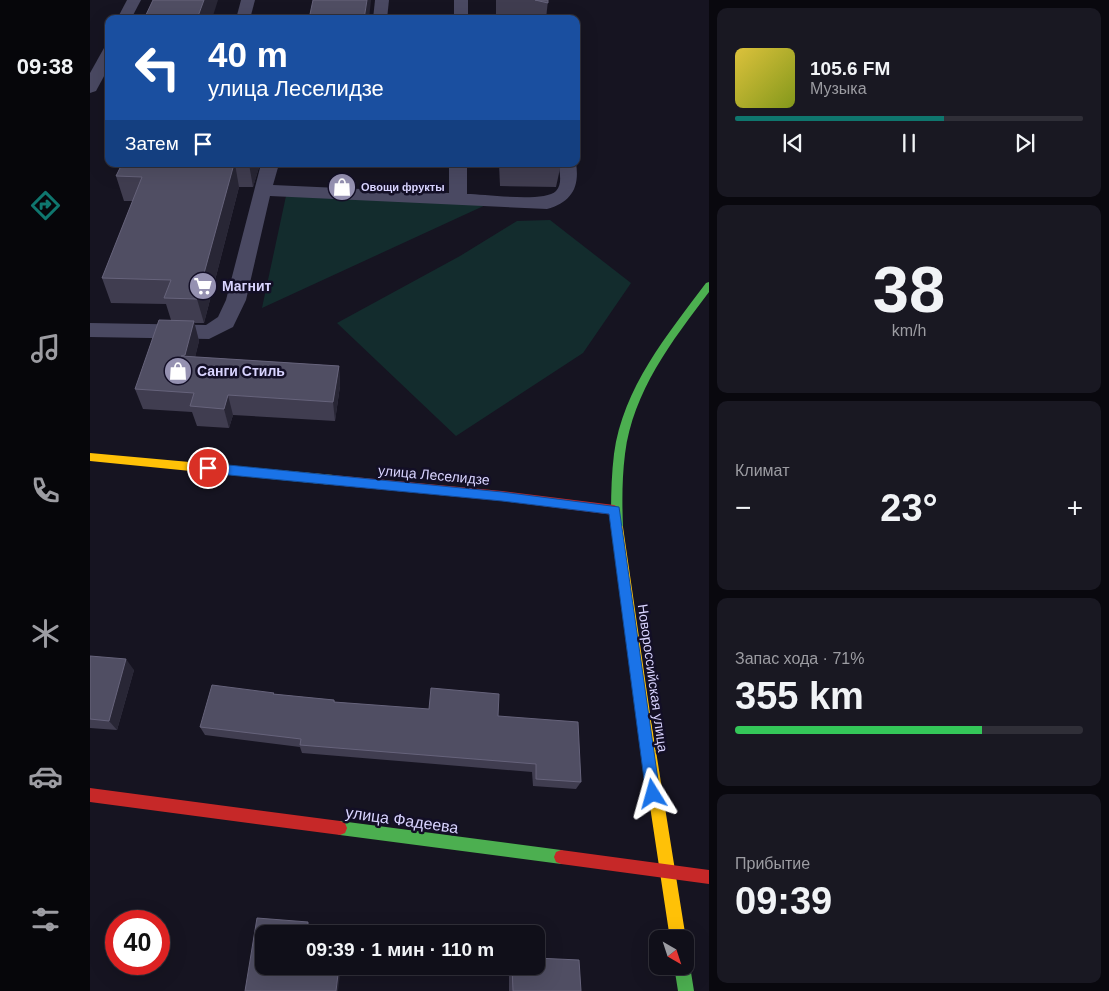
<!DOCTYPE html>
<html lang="ru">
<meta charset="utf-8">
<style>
:root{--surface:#100f19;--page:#191822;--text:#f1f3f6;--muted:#9c9ca2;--line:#302f38;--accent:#0f766e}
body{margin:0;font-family:Arial,sans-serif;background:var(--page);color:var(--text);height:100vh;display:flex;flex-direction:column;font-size:19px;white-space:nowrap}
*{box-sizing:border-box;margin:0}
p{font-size:16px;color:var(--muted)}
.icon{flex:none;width:28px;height:28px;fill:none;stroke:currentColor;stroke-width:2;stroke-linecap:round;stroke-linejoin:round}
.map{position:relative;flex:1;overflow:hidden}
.drawer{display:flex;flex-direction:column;gap:8px;padding:8px;background:#09080e;width:400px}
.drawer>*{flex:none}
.banner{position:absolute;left:15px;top:15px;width:475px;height:152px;border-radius:10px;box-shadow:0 5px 20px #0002,0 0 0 1px var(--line);background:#1a4fa0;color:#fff;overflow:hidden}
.needle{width:32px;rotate:141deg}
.fabs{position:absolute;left:559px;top:930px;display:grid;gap:10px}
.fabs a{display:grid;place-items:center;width:45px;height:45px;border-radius:10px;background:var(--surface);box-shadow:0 5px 20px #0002,0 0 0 1px var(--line);font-size:25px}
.speed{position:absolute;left:15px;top:910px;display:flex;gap:10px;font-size:25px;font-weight:700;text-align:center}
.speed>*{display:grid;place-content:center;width:65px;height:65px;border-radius:50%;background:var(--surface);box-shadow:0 5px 20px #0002,0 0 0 1px var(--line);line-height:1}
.speed .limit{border:8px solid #d22;background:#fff;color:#111}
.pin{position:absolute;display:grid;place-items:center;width:42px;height:42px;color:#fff;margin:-21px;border:2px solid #fff;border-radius:50%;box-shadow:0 1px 5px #0007}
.me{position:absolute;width:55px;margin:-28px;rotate:352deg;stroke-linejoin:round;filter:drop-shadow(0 0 4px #0008)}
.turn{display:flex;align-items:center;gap:18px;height:105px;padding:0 20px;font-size:22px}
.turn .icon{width:65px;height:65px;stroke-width:2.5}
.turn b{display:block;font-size:35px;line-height:42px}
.then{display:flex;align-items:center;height:48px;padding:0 20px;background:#0003;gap:10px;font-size:19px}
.big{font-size:38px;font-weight:800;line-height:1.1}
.drawer .card{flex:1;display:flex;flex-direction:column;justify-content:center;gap:8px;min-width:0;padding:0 18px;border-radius:10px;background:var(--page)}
.drawer .dial{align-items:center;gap:0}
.dial b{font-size:65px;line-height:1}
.song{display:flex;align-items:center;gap:15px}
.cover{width:60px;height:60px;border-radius:8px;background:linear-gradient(135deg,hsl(50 70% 55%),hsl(70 70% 35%))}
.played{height:5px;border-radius:2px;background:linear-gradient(90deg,var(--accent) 60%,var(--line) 60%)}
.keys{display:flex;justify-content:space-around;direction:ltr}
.heat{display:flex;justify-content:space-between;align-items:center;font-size:28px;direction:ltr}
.charge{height:8px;border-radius:4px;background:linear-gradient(90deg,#34c759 71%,var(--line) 0)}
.trip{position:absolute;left:165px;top:925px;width:290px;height:50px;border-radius:10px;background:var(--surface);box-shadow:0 5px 20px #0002,0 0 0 1px var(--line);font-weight:800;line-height:50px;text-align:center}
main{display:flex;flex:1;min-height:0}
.tabs{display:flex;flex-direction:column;width:90px;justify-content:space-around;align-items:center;background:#06060a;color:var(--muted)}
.tabs .icon{width:35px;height:35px}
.tabs .current{color:var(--accent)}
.tabs b{font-size:22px;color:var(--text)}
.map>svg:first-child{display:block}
.green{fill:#132c2d}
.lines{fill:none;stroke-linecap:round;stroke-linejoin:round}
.lane{fill:#4a4962;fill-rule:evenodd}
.fast{fill:#4caf50;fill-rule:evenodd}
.slow{fill:#ffc107;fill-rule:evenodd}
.jam{fill:#c62828;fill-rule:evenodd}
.wall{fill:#403d50}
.shaded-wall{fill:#282635}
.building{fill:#504e63;stroke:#66637b}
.route{fill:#1a73e8;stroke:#114b97}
.labels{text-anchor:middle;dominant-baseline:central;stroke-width:5;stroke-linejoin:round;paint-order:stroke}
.far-poi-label{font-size:11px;font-weight:bold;fill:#d9d4ff;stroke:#130f26;text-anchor:start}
.poi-label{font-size:14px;font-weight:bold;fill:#d9d4ff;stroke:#130f26;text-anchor:start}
.street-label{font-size:14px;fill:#d9d4ff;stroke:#130f26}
.near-street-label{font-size:16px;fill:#d9d4ff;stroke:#130f26}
</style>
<main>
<nav class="tabs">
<b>09:38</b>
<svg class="icon current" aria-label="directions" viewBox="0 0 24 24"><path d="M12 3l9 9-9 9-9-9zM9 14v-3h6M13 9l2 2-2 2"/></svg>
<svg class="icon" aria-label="music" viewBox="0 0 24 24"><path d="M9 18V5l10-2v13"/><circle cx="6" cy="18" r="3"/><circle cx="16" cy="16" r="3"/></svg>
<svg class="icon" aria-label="phone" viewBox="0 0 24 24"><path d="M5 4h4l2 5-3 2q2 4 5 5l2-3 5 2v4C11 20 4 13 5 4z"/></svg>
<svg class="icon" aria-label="climate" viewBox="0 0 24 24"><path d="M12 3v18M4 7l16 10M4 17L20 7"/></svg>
<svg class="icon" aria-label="car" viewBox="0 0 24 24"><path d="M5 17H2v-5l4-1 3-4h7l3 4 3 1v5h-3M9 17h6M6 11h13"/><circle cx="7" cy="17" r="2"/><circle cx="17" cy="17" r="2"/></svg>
<svg class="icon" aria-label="filters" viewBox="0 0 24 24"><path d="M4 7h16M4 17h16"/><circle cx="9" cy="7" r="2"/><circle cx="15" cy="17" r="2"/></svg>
</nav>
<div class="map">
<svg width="619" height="991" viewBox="0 0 619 991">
<rect width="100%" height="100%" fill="#161421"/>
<g class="green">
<path d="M 196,196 L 400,203 L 172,308 Z"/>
<path d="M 460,220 L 541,283 L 493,353 L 366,436 L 247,323 L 370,256 L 427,221 Z"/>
</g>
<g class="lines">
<g class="lane">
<path d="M 37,0 L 51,0 L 41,19 L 27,19 Z"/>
<path d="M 151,0 L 165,0 L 160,19 L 146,19 Z"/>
<path d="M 285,0 L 299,0 L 297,19 L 283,19 Z"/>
<rect x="364" y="0" width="14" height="19"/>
<path d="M 19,46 L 19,67 L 6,91 L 0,93 L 0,73 L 14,48 Z"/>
<path d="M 486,163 C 490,188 481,202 457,209 L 180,196 L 156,300 L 143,327 L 119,339 L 0,337 L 0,323 L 116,325 L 128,317 L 136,300 L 171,164 L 189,164 L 183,185 L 359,193 L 359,164 L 377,164 L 377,194 C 395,194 454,203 466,191 C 473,184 469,172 469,164 Z"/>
</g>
<g class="fast">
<path d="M 619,282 L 619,292 C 582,341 543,391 535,454 C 532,478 532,503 533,527 L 531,530 L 527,532 L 523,530 L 521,527 C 521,503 521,478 524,454 C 533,388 577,335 616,283 Z"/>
<path d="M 250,821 L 471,850 L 476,852 L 478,857 L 476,862 L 471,864 L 250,835 L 245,833 L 243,828 L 245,823 Z"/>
<path d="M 595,959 L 600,966 L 604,991 L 588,991 L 584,966 L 595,966 Z"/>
</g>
<g class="slow">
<path d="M 0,453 L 243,475 L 247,477 L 249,480 L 247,483 L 243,485 L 0,461 Z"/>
<path d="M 527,522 L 531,524 L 533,527 L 561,720 L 596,939 L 595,940 L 595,939 L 580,939 L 547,720 L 521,527 L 523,524 Z"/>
</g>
<g class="jam">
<path d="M 243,475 L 412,491 L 524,505 L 528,507 L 530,510 L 528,513 L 524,515 L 412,501 L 243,485 L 239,483 L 237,480 L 239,477 Z"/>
<path d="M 0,788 L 250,821 L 255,823 L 257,828 L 255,833 L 250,835 L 0,802 Z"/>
<path d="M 471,850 L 619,870 L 619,884 L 471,864 L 466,862 L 464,857 L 466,852 Z"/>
</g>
</g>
<g class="wall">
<path d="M 406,0 L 458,0 L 456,19 L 424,19 L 406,14 Z"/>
<path d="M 32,164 L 170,164 L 163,187 L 149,187 L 114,323 L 104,323 L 109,341 L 105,357 L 249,366 L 250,386 L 245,421 L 143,415 L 139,428 L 107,426 L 102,412 L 53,409 L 45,389 L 81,320 L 76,304 L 21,303 L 12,278 L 43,201 L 34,201 L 26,176 Z"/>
<path d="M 409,164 L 471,164 L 466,187 L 410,186 Z"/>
<path d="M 0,656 L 44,670 L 27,730 L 0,728 Z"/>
<path d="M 184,693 L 184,694 L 244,700 L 245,702 L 408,716 L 491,782 L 486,789 L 443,786 L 442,772 L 212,753 L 210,747 L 115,735 L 110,727 Z"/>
<path d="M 419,966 L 446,966 L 491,991 L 419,991 Z"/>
</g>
<g class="shaded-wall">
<path d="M 114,0 L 128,0 L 122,19 L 107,19 Z"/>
<path d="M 277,0 L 281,0 L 279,19 L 274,19 Z"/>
<path d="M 144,164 L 145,164 L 149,187 L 114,323 L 107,299 Z"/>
<path d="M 159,164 L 170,164 L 163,187 Z"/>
<path d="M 104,321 L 109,341 L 101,374 L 91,356 Z"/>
<path d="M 249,366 L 250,386 L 245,421 L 243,402 Z"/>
<path d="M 138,395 L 143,415 L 139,428 L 134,409 Z"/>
<path d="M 36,659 L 44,670 L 27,730 L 19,721 Z"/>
<path d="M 218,922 L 221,926 L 220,934 L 217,934 Z"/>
<path d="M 249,966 L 251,966 L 248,991 L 246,991 Z"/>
</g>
<g class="building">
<path d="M 63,0 L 114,0 L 107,19 L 54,19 Z"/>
<path d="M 223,0 L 277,0 L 274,19 L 219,19 Z"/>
<path d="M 445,0 L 458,0 L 458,3 Z"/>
<path d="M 32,164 L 144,164 L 107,299 L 74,298 L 81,280 L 12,278 L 52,177 L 26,176 Z"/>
<path d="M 69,320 L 104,321 L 95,355 L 91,356 L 249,366 L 243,402 L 138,395 L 134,409 L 100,406 L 104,393 L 45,389 Z"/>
<path d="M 0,656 L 36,659 L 19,721 L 0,719 Z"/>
<path d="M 122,685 L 184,693 L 183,694 L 244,700 L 244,702 L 339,709 L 341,688 L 409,694 L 408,716 L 488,722 L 491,782 L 446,779 L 446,764 L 210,745 L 211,739 L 110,727 Z"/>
<path d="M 167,918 L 218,922 L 217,934 L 174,934 L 174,966 L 249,966 L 246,991 L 155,991 Z"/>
<path d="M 446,958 L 489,960 L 491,991 L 423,991 L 422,966 L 446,966 Z"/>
</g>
<path class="route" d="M 118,463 L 412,492 L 529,507 L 570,794 L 568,799 L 563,801 L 558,799 L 556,794 L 519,514 L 412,501 L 118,473 L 112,468 Z"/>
<defs>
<symbol id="shop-disc" viewBox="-11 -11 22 22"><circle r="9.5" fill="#9591b1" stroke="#130f26"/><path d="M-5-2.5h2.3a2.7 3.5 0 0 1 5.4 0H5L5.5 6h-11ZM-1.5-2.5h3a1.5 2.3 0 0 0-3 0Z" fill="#fff"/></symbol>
<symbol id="supermarket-disc" viewBox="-11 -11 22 22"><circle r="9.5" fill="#9591b1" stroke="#130f26"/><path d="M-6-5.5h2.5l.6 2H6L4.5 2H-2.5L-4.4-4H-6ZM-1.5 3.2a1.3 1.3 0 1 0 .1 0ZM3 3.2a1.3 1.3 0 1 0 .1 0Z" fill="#fff"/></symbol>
</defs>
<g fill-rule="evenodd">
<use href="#shop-disc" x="236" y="171" width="32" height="32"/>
<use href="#supermarket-disc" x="97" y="270" width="32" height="32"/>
<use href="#shop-disc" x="72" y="355" width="32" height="32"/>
</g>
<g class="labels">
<g class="far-poi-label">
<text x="271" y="187">Овощи фрукты</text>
</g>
<g class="poi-label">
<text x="132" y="286">Магнит</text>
<text x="107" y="371">Санги Стиль</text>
</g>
<g class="street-label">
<text transform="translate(344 475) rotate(5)">улица Леселидзе</text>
<text transform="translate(563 678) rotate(82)">Новороссийская улица</text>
</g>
<g class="near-street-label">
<text transform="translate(312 820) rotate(8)">улица Фадеева</text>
</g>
</g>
</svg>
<div class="fabs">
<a><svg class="needle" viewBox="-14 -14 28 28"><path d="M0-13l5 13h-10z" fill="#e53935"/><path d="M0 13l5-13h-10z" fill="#9c9ca2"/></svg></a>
</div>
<div class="speed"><div class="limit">40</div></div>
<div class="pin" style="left:118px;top:468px;background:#d93025"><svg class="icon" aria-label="arrive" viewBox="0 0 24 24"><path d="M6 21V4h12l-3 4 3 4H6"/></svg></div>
<svg class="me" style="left:563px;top:794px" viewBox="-20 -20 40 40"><path d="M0-17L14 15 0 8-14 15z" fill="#1a73e8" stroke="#fff" stroke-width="4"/></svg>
<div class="trip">09:39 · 1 мин · 110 m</div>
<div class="banner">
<div class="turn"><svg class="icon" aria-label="left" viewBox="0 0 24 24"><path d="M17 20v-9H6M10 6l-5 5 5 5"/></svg><div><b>40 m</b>улица Леселидзе</div></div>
<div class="then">Затем<svg class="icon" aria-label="arrive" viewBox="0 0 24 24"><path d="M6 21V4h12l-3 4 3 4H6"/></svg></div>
</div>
</div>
<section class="drawer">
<div class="card">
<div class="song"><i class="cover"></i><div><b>105.6 FM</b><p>Музыка</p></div></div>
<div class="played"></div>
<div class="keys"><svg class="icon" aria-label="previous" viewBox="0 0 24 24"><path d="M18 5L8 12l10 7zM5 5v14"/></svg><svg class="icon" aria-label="pause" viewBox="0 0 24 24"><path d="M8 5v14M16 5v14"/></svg><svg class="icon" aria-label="next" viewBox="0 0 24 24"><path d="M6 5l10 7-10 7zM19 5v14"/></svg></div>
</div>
<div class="card dial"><b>38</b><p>km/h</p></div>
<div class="card"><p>Климат</p>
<div class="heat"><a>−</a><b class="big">23°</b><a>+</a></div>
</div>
<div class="card"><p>Запас хода · 71%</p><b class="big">355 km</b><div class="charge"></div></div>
<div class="card"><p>Прибытие</p><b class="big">09:39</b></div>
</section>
</main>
